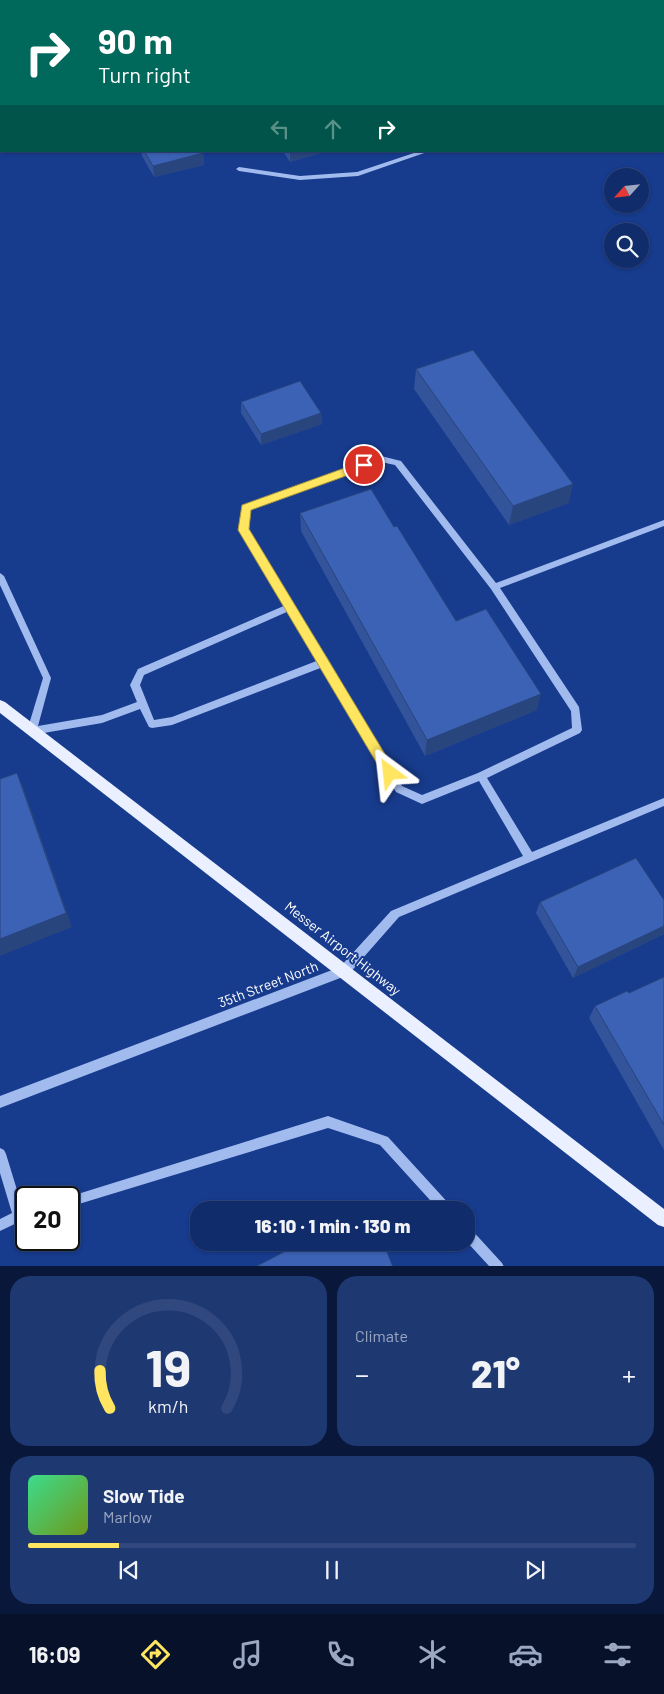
<!DOCTYPE html>
<meta charset="utf-8">
<style>
:root{--surface:#112c6a;--page:#1e3872;--text:#f1f3f6;--muted:#9ca7c1;--line:#30487e;--accent:#ffe560}
body{margin:0;font-family:Barlow,sans-serif;background:var(--page);color:var(--text);height:100vh;display:flex;flex-direction:column;font-size:19px;white-space:nowrap}
*{box-sizing:border-box;margin:0}
p{font-size:16px;color:var(--muted)}
.icon{flex:none;width:28px;height:28px;fill:none;stroke:currentColor;stroke-width:2;stroke-linecap:round;stroke-linejoin:round}
.map{position:relative;height:1266px;overflow:hidden}
.details{display:flex;flex-direction:column;gap:10px;padding:10px;background:#09183a;flex:1}
.details>*{flex:none}
.top-card{position:absolute;left:0px;top:0px;width:665px;height:152px;box-shadow:0 1px 4px #0004,0 0 0 1px var(--line);background:#00695c;color:#fff;overflow:hidden}
.needle{width:32px;rotate:243deg}
.buttons{position:absolute;left:604px;top:168px;display:grid;gap:10px}
.buttons a{display:grid;place-items:center;width:45px;height:45px;border-radius:50%;background:var(--surface);box-shadow:0 1px 4px #0004,0 0 0 1px var(--line);font-size:25px}
.speed{position:absolute;left:15px;top:1186px;display:flex;gap:10px;font-size:25px;font-weight:700;text-align:center}
.speed>*{display:grid;place-content:center;width:65px;height:65px;border-radius:50%;background:var(--surface);box-shadow:0 1px 4px #0004,0 0 0 1px var(--line);line-height:1}
.speed .limit{border:2px solid #111;border-radius:8px;background:#fff;color:#111}
.pin{position:absolute;display:grid;place-items:center;width:42px;height:42px;color:#fff;margin:-21px;border:2px solid #fff;border-radius:50%;box-shadow:0 1px 5px #0007}
.me{position:absolute;width:55px;margin:-28px;rotate:330deg;stroke-linejoin:round;filter:drop-shadow(0 0 4px #0008)}
.turn{display:flex;align-items:center;gap:18px;height:105px;padding:0 15px;font-size:22px}
.turn .icon{width:65px;height:65px;stroke-width:2.5}
.turn b{display:block;font-size:35px;line-height:42px}
.lanes{display:flex;align-items:center;height:48px;padding:0 15px;background:#0003;justify-content:center;gap:25px;direction:ltr}
.lanes .off{opacity:.35}
.big{font-size:38px;font-weight:800;line-height:1.1}
.details .card{flex:1;display:flex;flex-direction:column;justify-content:center;gap:8px;min-width:0;padding:0 18px;border-radius:20px;background:var(--page)}
.details .dial{align-items:center;gap:0}
.dial svg{height:130px;overflow:visible;fill:none;stroke:var(--line);stroke-width:7;stroke-linecap:round;text-anchor:middle}
.dial text{fill:var(--text);stroke:none}
.song{display:flex;align-items:center;gap:15px}
.cover{width:60px;height:60px;border-radius:8px;background:linear-gradient(135deg,hsl(150 70% 55%),hsl(80 70% 35%))}
.played{height:5px;border-radius:2px;background:linear-gradient(90deg,var(--accent) 15%,var(--line) 15%)}
.keys{display:flex;justify-content:space-around;direction:ltr}
.heat{display:flex;justify-content:space-between;align-items:center;font-size:28px;direction:ltr}
.details .tiles{flex:1;display:grid;gap:10px;grid-template-columns:1fr 1fr}
.card:last-child{grid-column:span 2}
.trip{position:absolute;left:190px;top:1201px;width:285px;height:50px;border-radius:20px;background:var(--surface);box-shadow:0 1px 4px #0004,0 0 0 1px var(--line);font-weight:800;line-height:50px;text-align:center}
.menu{display:flex;height:80px;justify-content:space-around;align-items:center;background:#07122a;color:var(--muted)}
.menu .icon{width:35px;height:35px}
.menu .current{color:var(--accent)}
.menu b{font-size:22px;color:var(--text)}
.map>svg:first-child{display:block}
.lines{fill:none;stroke-linecap:round;stroke-linejoin:round}
.minor{fill:#a2bbef;fill-rule:evenodd}
.major{fill:#eaf0ff;fill-rule:evenodd}
.wall{fill:#33549b}
.shaded-wall{fill:#29457e}
.building{fill:#3b62b4;stroke:#29457e}
.route{fill:#ffe560;stroke:#a6953e}
.labels{text-anchor:middle;dominant-baseline:central;stroke-width:4;stroke-linejoin:round;paint-order:stroke}
.street-label{font-size:14px;fill:#fff;stroke:#173b8d}
</style>
<div class="map">
<svg width="664" height="1267" viewBox="0 0 664 1267">
<rect width="100%" height="100%" fill="#173b8d"/>
<g class="lines">
<g class="minor">
<path d="M 0,0 L 7,0 L 0,3 Z"/>
<path d="M 0,21 L 1,22 L 1,28 L 0,27 Z"/>
<rect x="0" y="114" width="1" height="6"/>
<path d="M 0,148 L 1,148 L 1,151 L 3,151 L 0,153 Z"/>
<path d="M 420,151 L 430,151 L 358,176 L 300,180 L 239,171 L 236,169 L 239,167 L 300,176 L 357,172 Z"/>
<path d="M 381,456 L 401,461 L 496,583 L 664,520 L 664,526 L 500,588 L 579,707 L 582,730 L 580,733 L 487,778 L 532,852 L 664,798 L 664,806 L 399,917 L 348,975 L 0,1108 L 0,1096 L 340,967 L 391,911 L 523,856 L 479,781 L 422,804 L 396,792 L 323,667 L 172,725 L 152,728 L 149,727 L 140,709 L 102,723 L 32,735 L 29,734 L 27,731 L 43,678 L 0,585 L 0,573 L 4,576 L 51,678 L 38,726 L 102,715 L 137,702 L 130,685 L 138,669 L 286,605 L 240,530 L 243,506 ZM 381,462 L 395,465 L 491,589 L 571,711 L 572,728 L 478,773 L 422,795 L 402,786 L 328,659 L 248,530 L 250,510 ZM 289,611 L 319,660 L 172,717 L 154,720 L 140,685 L 144,675 Z"/>
<path d="M 328,1116 L 388,1137 L 451,1206 L 453,1210 L 439,1210 L 380,1145 L 328,1128 L 69,1207 L 69,1198 L 65,1198 Z"/>
<path d="M 0,1148 L 4,1150 L 6,1154 L 25,1216 L 23,1220 L 0,1231 L 0,1219 L 12,1213 L 0,1173 Z"/>
<path d="M 466,1226 L 470,1228 L 502,1263 L 504,1267 L 490,1267 L 466,1241 Z"/>
</g>
<path class="major" d="M 0,700 L 5,702 L 664,1209 L 664,1227 L 658,1225 L 0,713 Z"/>
</g>
<g class="wall">
<path d="M 4,0 L 324,0 L 323,1 L 4,1 Z"/>
<path d="M 483,0 L 652,0 L 656,1 L 483,1 Z"/>
<path d="M 141,151 L 202,151 L 203,153 L 204,165 L 154,177 L 142,156 Z"/>
<path d="M 283,151 L 328,151 L 290,162 Z"/>
<path d="M 416,369 L 569,503 L 509,525 L 414,389 Z"/>
<path d="M 241,402 L 321,413 L 322,424 L 261,445 L 241,413 Z"/>
<path d="M 300,513 L 394,527 L 456,621 L 537,710 L 425,756 L 301,531 Z"/>
<path d="M 664,900 L 664,934 L 573,978 L 536,913 L 540,902 Z"/>
<path d="M 664,977 L 664,1150 L 589,1018 L 595,1006 L 629,993 Z"/>
</g>
<g class="shaded-wall">
<path d="M 295,0 L 324,0 L 323,1 L 290,1 Z"/>
<path d="M 290,151 L 328,151 L 290,162 Z"/>
<path d="M 203,153 L 204,165 L 154,177 L 153,166 Z"/>
<path d="M 321,413 L 322,424 L 261,445 L 261,434 Z"/>
<path d="M 573,484 L 569,503 L 509,525 L 513,506 Z"/>
<path d="M 541,694 L 537,710 L 425,756 L 427,740 Z"/>
<path d="M 17,773 L 24,789 L 72,927 L 0,956 L 0,939 Z"/>
<path d="M 664,926 L 664,934 L 573,978 L 578,967 Z"/>
</g>
<g class="building">
<path d="M 12,0 L 295,0 L 290,1 L 12,1 Z"/>
<path d="M 495,0 L 652,0 L 656,1 L 499,1 Z"/>
<path d="M 144,151 L 202,151 L 203,153 L 153,166 Z"/>
<path d="M 473,350 L 573,484 L 513,506 L 416,369 Z"/>
<path d="M 300,381 L 321,413 L 261,434 L 241,402 Z"/>
<path d="M 371,489 L 394,527 L 397,526 L 456,621 L 486,609 L 541,694 L 427,740 L 300,513 Z"/>
<path d="M 17,773 L 66,913 L 0,939 L 0,779 Z"/>
<path d="M 636,858 L 664,900 L 664,926 L 578,967 L 540,902 Z"/>
<path d="M 664,977 L 664,1125 L 595,1006 L 627,991 L 629,993 Z"/>
<path d="M 303,1242 L 383,1242 L 393,1267 L 255,1267 Z"/>
</g>
<path class="route" d="M 364,461 L 370,465 L 368,468 L 251,510 L 249,529 L 394,769 L 396,773 L 394,777 L 390,779 L 385,777 L 238,530 L 242,505 Z"/>
<g class="labels">
<g class="street-label">
<text transform="translate(343 948) rotate(38)">Messer Airport Highway</text>
<text transform="translate(268 984) rotate(-21)">35th Street North</text>
</g>
</g>
</svg>
<div class="buttons">
<a><svg class="needle" viewBox="-14 -14 28 28"><path d="M0-13l5 13h-10z" fill="#e53935"/><path d="M0 13l5-13h-10z" fill="#9ca7c1"/></svg></a>
<a><svg class="icon" aria-label="search" viewBox="0 0 24 24"><circle cx="10" cy="10" r="6"/><path d="M15 15l6 6"/></svg></a>
</div>
<div class="speed"><div class="limit">20</div></div>
<div class="pin" style="left:364px;top:465px;background:#d93025"><svg class="icon" aria-label="arrive" viewBox="0 0 24 24"><path d="M6 21V4h12l-3 4 3 4H6"/></svg></div>
<svg class="me" style="left:390px;top:773px" viewBox="-20 -20 40 40"><path d="M0-17L14 15 0 8-14 15z" fill="#ffe560" stroke="#fff" stroke-width="4"/></svg>
<div class="trip">16:10 · 1 min · 130 m</div>
<div class="top-card">
<div class="turn"><svg class="icon" aria-label="right" viewBox="0 0 24 24"><path d="M7 20v-9h11M14 6l5 5-5 5"/></svg><div><b>90 m</b>Turn right</div></div>
<div class="lanes"><svg class="icon off" aria-label="left" viewBox="0 0 24 24"><path d="M17 20v-9H6M10 6l-5 5 5 5"/></svg><svg class="icon off" aria-label="ahead" viewBox="0 0 24 24"><path d="M12 20V5M6 11l6-6 6 6"/></svg><svg class="icon" aria-label="right" viewBox="0 0 24 24"><path d="M7 20v-9h11M14 6l5 5-5 5"/></svg></div>
</div>
</div>
<section class="details">
<div class="tiles">
<div class="card dial"><svg viewBox="0 0 100 80">
<path d="M14 69A42 42 0 1 1 86 69"/>
<path d="M14 69A42 42 0 0 1 8 46" stroke="#ffe560"/>
<text x="50" y="56" font-size="32" font-weight="700">19</text>
<text x="50" y="72" font-size="11">km/h</text>
</svg></div>
<div class="card"><p>Climate</p>
<div class="heat"><a>−</a><b class="big">21°</b><a>+</a></div>
</div>
<div class="card">
<div class="song"><i class="cover"></i><div><b>Slow Tide</b><p>Marlow</p></div></div>
<div class="played"></div>
<div class="keys"><svg class="icon" aria-label="previous" viewBox="0 0 24 24"><path d="M18 5L8 12l10 7zM5 5v14"/></svg><svg class="icon" aria-label="pause" viewBox="0 0 24 24"><path d="M8 5v14M16 5v14"/></svg><svg class="icon" aria-label="next" viewBox="0 0 24 24"><path d="M6 5l10 7-10 7zM19 5v14"/></svg></div>
</div>
</div>
</section>
<nav class="menu">
<b>16:09</b>
<svg class="icon current" aria-label="directions" viewBox="0 0 24 24"><path d="M12 3l9 9-9 9-9-9zM9 14v-3h6M13 9l2 2-2 2"/></svg>
<svg class="icon" aria-label="music" viewBox="0 0 24 24"><path d="M9 18V5l10-2v13"/><circle cx="6" cy="18" r="3"/><circle cx="16" cy="16" r="3"/></svg>
<svg class="icon" aria-label="phone" viewBox="0 0 24 24"><path d="M5 4h4l2 5-3 2q2 4 5 5l2-3 5 2v4C11 20 4 13 5 4z"/></svg>
<svg class="icon" aria-label="climate" viewBox="0 0 24 24"><path d="M12 3v18M4 7l16 10M4 17L20 7"/></svg>
<svg class="icon" aria-label="car" viewBox="0 0 24 24"><path d="M5 17H2v-5l4-1 3-4h7l3 4 3 1v5h-3M9 17h6M6 11h13"/><circle cx="7" cy="17" r="2"/><circle cx="17" cy="17" r="2"/></svg>
<svg class="icon" aria-label="filters" viewBox="0 0 24 24"><path d="M4 7h16M4 17h16"/><circle cx="9" cy="7" r="2"/><circle cx="15" cy="17" r="2"/></svg>
</nav>
